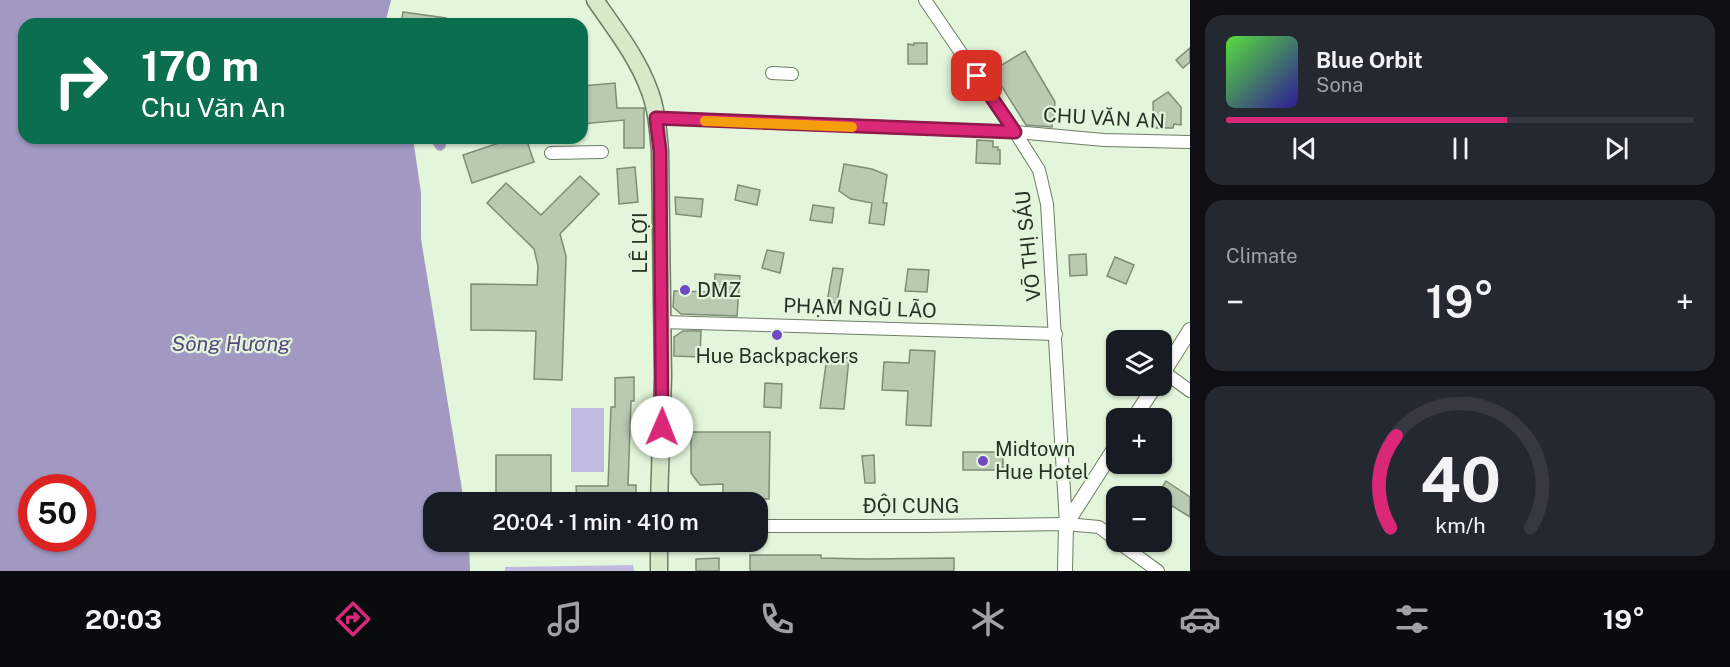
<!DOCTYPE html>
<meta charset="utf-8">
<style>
:root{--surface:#171b24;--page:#242831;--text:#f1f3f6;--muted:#9ea1a6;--line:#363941;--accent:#db2777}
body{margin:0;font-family:"Public Sans",sans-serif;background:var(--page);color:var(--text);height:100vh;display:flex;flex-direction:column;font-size:22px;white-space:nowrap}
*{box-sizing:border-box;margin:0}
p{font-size:20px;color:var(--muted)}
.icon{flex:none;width:33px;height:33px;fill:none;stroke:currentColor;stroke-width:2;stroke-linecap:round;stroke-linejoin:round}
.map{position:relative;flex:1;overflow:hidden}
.side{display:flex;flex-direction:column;gap:15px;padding:15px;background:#0d0f14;width:540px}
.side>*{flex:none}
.top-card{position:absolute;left:18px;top:18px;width:570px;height:126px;border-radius:18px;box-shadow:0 2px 4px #0004;background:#0b6e4f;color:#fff;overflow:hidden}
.tools{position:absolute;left:1106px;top:330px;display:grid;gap:12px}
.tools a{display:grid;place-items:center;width:66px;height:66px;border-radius:12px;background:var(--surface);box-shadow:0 2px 4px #0004;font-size:30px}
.speed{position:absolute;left:18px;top:474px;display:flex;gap:12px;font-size:30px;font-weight:700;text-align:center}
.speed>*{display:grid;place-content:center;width:78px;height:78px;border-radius:50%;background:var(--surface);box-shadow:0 2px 4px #0004;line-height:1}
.speed .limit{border:9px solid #d22;background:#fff;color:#111}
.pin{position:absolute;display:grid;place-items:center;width:51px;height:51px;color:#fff;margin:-26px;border-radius:12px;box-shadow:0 3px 9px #0006}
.me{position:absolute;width:66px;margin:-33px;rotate:1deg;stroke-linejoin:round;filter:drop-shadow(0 0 4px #0008)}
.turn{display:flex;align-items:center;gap:21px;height:126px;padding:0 24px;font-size:27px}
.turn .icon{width:78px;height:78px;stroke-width:2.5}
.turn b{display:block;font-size:42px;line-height:51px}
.big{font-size:45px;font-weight:600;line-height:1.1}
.side .widget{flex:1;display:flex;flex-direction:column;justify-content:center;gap:9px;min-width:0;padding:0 21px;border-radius:18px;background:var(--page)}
.side .dial{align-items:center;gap:0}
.dial svg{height:156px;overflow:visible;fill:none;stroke:var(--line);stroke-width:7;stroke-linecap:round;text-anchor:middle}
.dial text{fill:var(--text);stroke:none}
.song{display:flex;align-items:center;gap:18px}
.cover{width:72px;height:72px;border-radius:9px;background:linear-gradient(135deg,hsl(110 70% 55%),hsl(250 70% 35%))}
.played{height:6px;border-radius:3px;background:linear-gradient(90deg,var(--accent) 60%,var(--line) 60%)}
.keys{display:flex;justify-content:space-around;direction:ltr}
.heat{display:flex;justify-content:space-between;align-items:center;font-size:33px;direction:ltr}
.trip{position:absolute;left:423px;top:492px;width:345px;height:60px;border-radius:18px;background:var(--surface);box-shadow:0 2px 4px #0004;font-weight:600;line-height:60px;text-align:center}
.tab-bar{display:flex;height:96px;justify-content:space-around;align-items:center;background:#090b0e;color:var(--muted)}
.tab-bar .icon{width:42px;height:42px}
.tab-bar .on{color:var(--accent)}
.tab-bar b{font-size:27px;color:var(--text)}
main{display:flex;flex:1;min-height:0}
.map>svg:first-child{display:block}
.green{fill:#c1bae0}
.water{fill:#a199c2;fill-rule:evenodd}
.building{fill:#b9cab1;stroke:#7e8d75;stroke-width:1.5}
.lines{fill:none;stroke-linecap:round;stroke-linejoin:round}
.minor-casing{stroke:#6e7d65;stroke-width:14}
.tertiary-casing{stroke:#6e7d65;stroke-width:16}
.secondary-casing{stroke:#6e7d65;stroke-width:19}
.minor{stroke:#fff;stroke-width:12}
.tertiary{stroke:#fff;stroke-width:14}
.secondary{stroke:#d6e9c9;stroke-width:16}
.route-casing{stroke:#8e194d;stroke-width:15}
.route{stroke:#db2777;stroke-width:10}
.slow{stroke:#f59e0b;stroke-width:10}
.poi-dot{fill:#704ac3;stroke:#e3f5da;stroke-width:2}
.labels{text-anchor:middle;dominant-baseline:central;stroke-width:4.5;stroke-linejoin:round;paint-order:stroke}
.street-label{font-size:20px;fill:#293026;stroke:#e3f5da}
.poi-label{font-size:20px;fill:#293026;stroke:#e3f5da;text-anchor:start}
.water-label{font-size:21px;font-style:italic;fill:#56497f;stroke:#e3f5da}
</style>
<main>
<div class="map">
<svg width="1190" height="571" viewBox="0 0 1190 571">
<rect width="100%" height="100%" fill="#e3f5da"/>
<g class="green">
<rect x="571" y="408" width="33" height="64"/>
<path d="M 633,565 L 634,571 L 505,571 L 505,567 Z"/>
</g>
<g class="water">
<path d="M 0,0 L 391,0 L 385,24 L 24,24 L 24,138 L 413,138 L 421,193 L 421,239 L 464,502 L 434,502 L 434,542 L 469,542 L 470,571 L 0,571 ZM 32,488 L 82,488 L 82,538 L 32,538 Z"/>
<path d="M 428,138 L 448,138 L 445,148 L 441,151 L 437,150 Z"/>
</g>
<g class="building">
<path d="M 403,12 L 446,18 L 446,24 L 401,24 Z"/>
<path d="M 914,43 L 927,43 L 927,64 L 908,64 L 908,44 L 914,45 Z"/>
<path d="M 1190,48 L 1190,62 L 1183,68 L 1176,60 Z"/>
<path d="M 1025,51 L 1055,102 L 1052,127 L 1026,125 L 992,71 Z"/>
<path d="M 615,83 L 617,108 L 644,108 L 644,148 L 624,148 L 624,120 L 582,124 L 582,86 Z"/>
<path d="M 1168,92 L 1181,107 L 1181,125 L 1174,124 L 1173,128 L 1154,128 L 1153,102 Z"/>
<path d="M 514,138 L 526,138 L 534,162 L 472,183 L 463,155 Z"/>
<path d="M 977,140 L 993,141 L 993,147 L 998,147 L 998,150 L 1000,150 L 1000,164 L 976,163 Z"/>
<path d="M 844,164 L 872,169 L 887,175 L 883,203 L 887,203 L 884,225 L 869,223 L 872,203 L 851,199 L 839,191 Z"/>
<path d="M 635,167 L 638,202 L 619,204 L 617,169 Z"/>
<path d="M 580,176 L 599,194 L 560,234 L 566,256 L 562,380 L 534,379 L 536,331 L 471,330 L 471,284 L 537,285 L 538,266 L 534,249 L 487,203 L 506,183 L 541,215 Z"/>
<path d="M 738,185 L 760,190 L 757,205 L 735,200 Z"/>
<path d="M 675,197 L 703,199 L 701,217 L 676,214 Z"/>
<path d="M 813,205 L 834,208 L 832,223 L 810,220 Z"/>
<path d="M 767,250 L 784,253 L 780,273 L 762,268 Z"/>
<path d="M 1086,254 L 1087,275 L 1070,276 L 1069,255 Z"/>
<path d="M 1115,257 L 1134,265 L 1126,284 L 1107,276 Z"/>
<path d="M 833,268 L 843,269 L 837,303 L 827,302 Z"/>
<path d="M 908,269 L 929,270 L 927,292 L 905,291 Z"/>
<path d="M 715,274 L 740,276 L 737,316 L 681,314 L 673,307 L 674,291 L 714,292 Z"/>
<path d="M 683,331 L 701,331 L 700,357 L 674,356 L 674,337 Z"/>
<path d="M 910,350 L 935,351 L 931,426 L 906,425 L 908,391 L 882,390 L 884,362 L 909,363 Z"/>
<path d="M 827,357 L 849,358 L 844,409 L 820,408 Z"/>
<path d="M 634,377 L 634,401 L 631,401 L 628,485 L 636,485 L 636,499 L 577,501 L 576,486 L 608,486 L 611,407 L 615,407 L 615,378 Z"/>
<path d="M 765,383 L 782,384 L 781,408 L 764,407 Z"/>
<path d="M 691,432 L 770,432 L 769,499 L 723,499 L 723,484 L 700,485 L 691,473 Z"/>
<rect x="963" y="452" width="40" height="18"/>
<path d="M 496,455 L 551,455 L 551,494 L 496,495 Z"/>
<path d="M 874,455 L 875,483 L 865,483 L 862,456 Z"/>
<path d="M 1166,481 L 1190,497 L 1190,517 L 1161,499 L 1161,496 L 1157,496 Z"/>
<path d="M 750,555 L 821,555 L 821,558 L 867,559 L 954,558 L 954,571 L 750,571 Z"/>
<path d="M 719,558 L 719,571 L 696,571 L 696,559 Z"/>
</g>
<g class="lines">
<defs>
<g id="minor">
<path d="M 925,0 L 1015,132 L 1039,170 L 1047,204 L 1066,524"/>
<path d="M 772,73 L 792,74"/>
<path d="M 656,118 L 1015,132 L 1104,140 L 1190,142"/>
<path d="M 551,153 L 602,152"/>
<path d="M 662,322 L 1056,334"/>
<path d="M 1164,372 L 1190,391"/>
<path d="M 758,526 L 924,526 L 1066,524 L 1099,527 L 1116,540"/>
<path d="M 1118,542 L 1158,571"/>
</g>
<g id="tertiary">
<path d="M 1161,376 L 1190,330"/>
<path d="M 1134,418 L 1155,386"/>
<path d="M 1065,571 L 1066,524 L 1116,446"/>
</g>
<g id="secondary">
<path d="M 595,0 C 615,29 638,58 650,92 C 657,111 658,131 660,151 L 663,377 L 659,502"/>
<path d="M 659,542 L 659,571"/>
</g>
</defs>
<use href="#minor" class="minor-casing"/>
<use href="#tertiary" class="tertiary-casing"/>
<use href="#secondary" class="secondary-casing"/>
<use href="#minor" class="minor"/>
<use href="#tertiary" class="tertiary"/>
<use href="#secondary" class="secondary"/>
</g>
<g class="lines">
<defs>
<path id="route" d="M 662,427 L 660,151 L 656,118 L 1015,132 L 977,76"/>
</defs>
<use href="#route" class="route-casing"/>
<use href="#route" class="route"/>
<path class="slow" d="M 705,121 L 852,127"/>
</g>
<g class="poi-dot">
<circle cx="685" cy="290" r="6"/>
<circle cx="777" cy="335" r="6"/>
<circle cx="983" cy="461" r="6"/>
</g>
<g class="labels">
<g class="street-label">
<text transform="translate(1104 118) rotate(3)">CHU VĂN AN</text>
<text transform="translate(640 243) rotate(-90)">LÊ LỢI</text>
<text transform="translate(1028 246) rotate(-96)">VÕ THỊ SÁU</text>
<text transform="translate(860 308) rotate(2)">PHẠM NGŨ LÃO</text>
<text x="911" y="506">ĐỘI CUNG</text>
</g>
<g class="poi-label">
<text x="697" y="290">DMZ</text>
<text x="777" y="356" text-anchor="middle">Hue Backpackers</text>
<text x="995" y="449">Midtown<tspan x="995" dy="23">Hue Hotel</tspan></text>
</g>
<g class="water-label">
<text x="231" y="343">Sông Hương</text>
</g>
</g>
</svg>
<div class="tools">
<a><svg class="icon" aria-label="layers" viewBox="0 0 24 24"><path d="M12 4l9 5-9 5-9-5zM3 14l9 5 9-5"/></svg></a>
<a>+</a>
<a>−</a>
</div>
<div class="speed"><div class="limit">50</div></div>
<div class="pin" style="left:977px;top:76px;background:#d93025"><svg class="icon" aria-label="arrive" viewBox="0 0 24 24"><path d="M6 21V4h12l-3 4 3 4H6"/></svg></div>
<svg class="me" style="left:662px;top:427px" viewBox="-20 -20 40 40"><circle r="19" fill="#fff"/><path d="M0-13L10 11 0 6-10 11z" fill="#db2777"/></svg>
<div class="trip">20:04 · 1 min · 410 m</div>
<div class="top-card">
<div class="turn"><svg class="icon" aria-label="right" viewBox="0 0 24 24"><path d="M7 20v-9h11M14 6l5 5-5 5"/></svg><div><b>170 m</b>Chu Văn An</div></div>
</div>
</div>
<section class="side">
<div class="widget">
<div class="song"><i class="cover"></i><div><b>Blue Orbit</b><p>Sona</p></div></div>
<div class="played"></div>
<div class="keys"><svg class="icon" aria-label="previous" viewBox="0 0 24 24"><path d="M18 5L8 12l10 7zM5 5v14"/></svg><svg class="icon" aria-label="pause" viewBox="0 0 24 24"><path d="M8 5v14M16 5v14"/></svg><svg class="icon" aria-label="next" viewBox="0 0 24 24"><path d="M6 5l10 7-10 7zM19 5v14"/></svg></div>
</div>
<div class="widget"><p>Climate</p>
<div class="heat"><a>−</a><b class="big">19°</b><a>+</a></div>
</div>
<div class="widget dial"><svg viewBox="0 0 100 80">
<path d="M14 69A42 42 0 1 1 86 69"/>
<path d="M14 69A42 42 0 0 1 17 22" stroke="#db2777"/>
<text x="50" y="56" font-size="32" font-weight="700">40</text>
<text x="50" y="72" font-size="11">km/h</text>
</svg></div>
</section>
</main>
<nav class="tab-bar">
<b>20:03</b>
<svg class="icon on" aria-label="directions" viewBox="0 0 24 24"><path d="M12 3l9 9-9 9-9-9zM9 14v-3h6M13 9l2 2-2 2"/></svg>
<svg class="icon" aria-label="music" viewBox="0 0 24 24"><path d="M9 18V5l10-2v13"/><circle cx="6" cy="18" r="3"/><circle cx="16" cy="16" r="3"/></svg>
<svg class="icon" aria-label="phone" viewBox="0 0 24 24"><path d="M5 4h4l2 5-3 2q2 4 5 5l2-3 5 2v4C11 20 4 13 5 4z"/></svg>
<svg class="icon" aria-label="climate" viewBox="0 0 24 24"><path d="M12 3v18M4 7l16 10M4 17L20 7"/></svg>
<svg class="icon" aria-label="car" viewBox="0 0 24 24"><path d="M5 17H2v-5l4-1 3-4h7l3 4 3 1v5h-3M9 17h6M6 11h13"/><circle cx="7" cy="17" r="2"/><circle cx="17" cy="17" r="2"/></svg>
<svg class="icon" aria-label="filters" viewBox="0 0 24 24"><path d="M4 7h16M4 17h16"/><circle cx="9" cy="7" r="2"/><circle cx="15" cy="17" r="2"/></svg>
<b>19°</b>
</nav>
